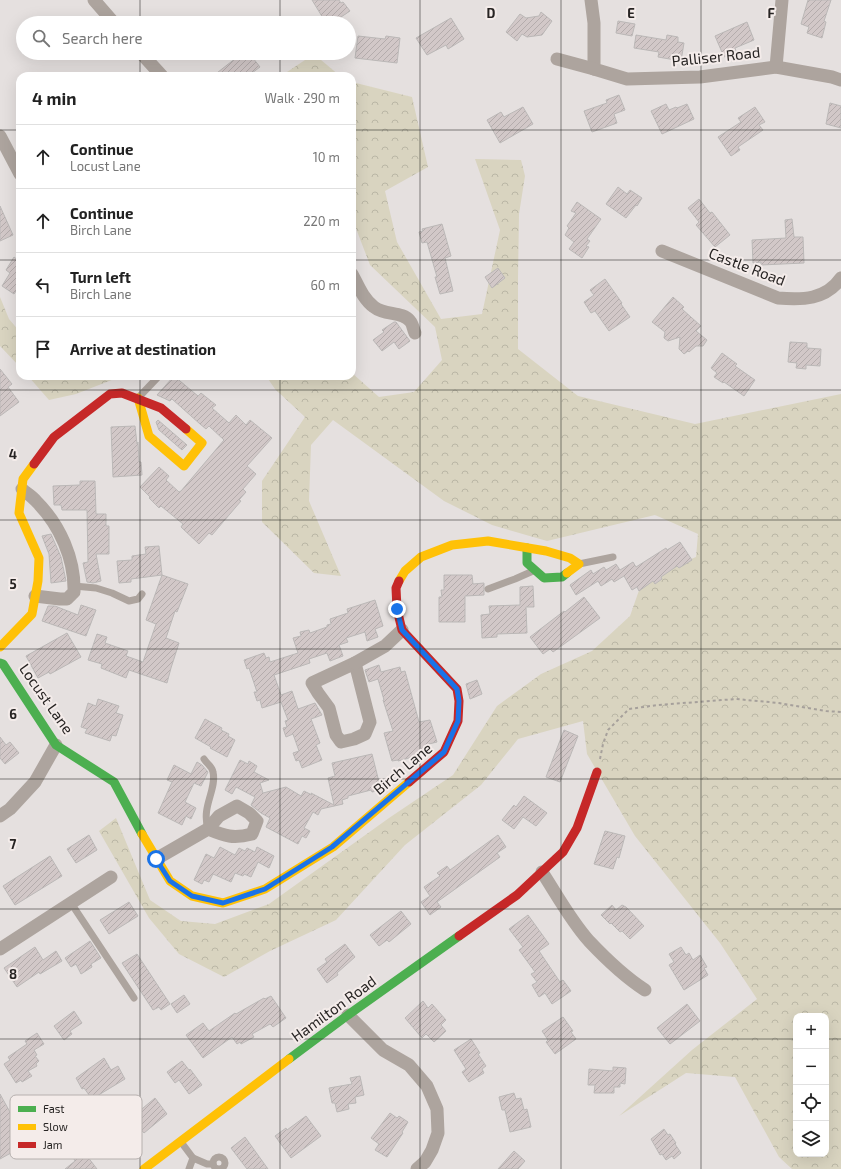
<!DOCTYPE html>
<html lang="en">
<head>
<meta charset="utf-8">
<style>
  :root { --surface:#fff; --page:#f2f2f2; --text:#222; --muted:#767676; --line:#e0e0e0 }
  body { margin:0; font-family:"Exo 2",sans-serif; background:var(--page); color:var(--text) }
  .controls { position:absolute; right:12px; bottom:12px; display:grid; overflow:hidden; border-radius:8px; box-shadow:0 4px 16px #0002 }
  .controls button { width:36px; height:36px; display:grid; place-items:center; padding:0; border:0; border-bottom:1px solid var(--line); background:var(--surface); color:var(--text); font:20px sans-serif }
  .stop { position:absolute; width:12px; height:12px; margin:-9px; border:3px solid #1a73e8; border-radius:50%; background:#fff }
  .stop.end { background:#1a73e8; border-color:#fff; box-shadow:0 1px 4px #0008 }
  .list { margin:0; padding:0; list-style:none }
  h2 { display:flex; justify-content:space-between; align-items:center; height:52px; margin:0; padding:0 16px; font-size:17px }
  h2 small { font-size:13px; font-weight:400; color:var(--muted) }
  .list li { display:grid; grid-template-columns:26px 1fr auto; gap:12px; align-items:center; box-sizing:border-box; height:64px; padding:0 16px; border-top:1px solid var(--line) }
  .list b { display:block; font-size:15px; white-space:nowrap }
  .list p { margin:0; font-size:13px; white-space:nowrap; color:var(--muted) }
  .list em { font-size:13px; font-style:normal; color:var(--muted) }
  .icon { flex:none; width:22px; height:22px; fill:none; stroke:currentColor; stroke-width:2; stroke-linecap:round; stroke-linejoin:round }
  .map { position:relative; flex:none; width:841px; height:1169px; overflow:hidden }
  .search { position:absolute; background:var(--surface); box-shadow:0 4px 16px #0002; left:16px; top:16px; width:340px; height:44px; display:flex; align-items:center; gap:10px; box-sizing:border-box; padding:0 14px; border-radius:22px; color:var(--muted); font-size:15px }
  .panel { position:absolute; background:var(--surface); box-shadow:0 4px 16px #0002; left:16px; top:72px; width:340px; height:308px; border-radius:12px }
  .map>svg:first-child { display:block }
  .forest { fill:url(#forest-crowns); fill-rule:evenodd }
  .building { fill:url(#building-hatch); stroke:#bbb8b7 }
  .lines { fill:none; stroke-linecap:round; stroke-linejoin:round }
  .path { stroke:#a6a09b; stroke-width:2; stroke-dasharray:3 3; stroke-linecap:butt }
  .lane { stroke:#ada49e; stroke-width:7 }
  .street { stroke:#ada49e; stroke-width:13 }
  .fast { stroke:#4caf50; stroke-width:9 }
  .slow { stroke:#ffc107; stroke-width:9 }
  .jam { stroke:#c62828; stroke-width:9 }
  .route { stroke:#1a73e8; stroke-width:5 }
  .grid { fill:none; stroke:#272423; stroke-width:1; stroke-opacity:0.55 }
  .labels { text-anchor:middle; stroke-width:4; stroke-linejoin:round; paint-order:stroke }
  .street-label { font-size:15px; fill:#272423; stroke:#f4ecea }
  .key { fill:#f4ecea; stroke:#b6b0ae; stroke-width:1 }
  .key-label { font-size:11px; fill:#272423 }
  .grid-label { font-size:13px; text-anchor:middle; font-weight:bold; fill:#272423; stroke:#f4ecea; stroke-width:4; stroke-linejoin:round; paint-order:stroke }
</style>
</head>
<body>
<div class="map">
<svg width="841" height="1169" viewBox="0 0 841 1169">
  <defs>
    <pattern id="forest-crowns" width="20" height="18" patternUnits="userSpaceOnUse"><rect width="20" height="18" fill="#d9d4c0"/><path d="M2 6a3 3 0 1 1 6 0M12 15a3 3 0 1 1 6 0" fill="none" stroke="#bab6a5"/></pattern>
    <pattern id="building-hatch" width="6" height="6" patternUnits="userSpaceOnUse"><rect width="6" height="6" fill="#d2c8c8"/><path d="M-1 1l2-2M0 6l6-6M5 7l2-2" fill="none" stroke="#b4acac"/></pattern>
  </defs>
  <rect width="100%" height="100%" fill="#e5e0df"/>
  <!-- forest -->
  <g class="forest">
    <polygon points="314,54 340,76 281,76"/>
    <path d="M352 82 412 97 428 167 385 191 397 242 441 319 482 314 500 230 475 159 521 160 525 176 519 214 518 278V349L578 396 695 424 841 394V1169H792L779 1157 735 1077 686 1073 619 1116 692 1050 757 999 720 943 635 836 587 754 583 721 518 739 481 785 405 845 336 920 270 951 224 977 179 954 149 918 99 831 116 818 150 900 181 921 215 924 269 904 389 818 453 775 497 706 541 674 592 651 630 616 643 579 696 557 698 534 655 515 547 541 492 525 444 501 333 420 311 445 309 501 341 576 314 573 262 522V481L305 417 275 389 266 376H352V373L379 397 414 392 442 360 435 327 370 265 352 218ZM796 1016H826V1154H796Z"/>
    <polygon points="0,297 9,319 20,332 20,367 0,346"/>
    <polygon points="28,376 122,376 76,394 49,400"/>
  </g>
  <!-- building -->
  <g class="building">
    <polygon points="312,0 339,0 341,3 343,2 350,11 332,23 326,23"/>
    <polygon points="808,0 831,0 824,21 826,22 822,38 807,33 809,27 801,24"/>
    <polygon points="541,12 552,21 542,35 527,37 522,34 517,41 506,32 520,14 526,18 539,16"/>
    <polygon points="451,18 464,39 448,49 446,45 427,55 416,38"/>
    <polygon points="618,21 635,24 632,36 616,33"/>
    <polygon points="747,22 754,40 735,48 736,51 724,57 715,36"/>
    <polygon points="636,35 666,40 667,35 678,37 678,42 684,43 681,61 658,57 659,52 634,48"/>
    <polygon points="358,36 385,39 386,36 400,38 397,63 355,58"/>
    <polygon points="233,53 249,53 260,67 248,76 213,76 236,58"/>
    <polygon points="619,95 625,110 614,114 617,123 592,132 584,111 607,103 606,100"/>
    <polygon points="830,103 841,106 841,128 826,124"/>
    <polygon points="666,104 669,110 676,107 677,108 687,104 694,119 662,134 651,111"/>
    <polygon points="523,107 533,124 500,143 487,120 501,112 504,117"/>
    <polygon points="755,107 765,122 759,125 763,130 738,147 740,150 731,156 718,137 741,122 738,118"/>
    <polygon points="618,187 627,194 630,190 642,198 637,206 636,205 626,218 606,204"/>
    <polygon points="699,199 710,213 712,212 730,235 715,247 696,225 699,222 688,208"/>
    <polygon points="577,202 601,219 587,239 590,241 586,246 589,247 582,258 569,249 574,242 565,235 569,228 567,226 576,213 571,211"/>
    <polygon points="0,206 13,235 0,241"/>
    <polygon points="792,219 794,237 803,237 804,263 761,265 761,262 753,263 752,240 786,238 785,220"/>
    <polygon points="442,224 451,256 445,258 453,291 440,294 435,277 437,277 427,242 422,243 419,232 423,231 422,229"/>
    <polygon points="14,257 18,260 20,257 20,285 14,294 2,286 10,273 6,270"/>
    <polygon points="498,268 505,278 492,288 485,277"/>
    <polygon points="605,279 622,303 621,304 630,317 609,331 595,311 591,313 584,302 594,295 590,290"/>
    <polygon points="673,297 684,307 682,309 701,326 696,331 707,340 703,346 696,346 689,352 688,351 684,354 679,349 680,337 668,341 664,338 665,332 652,322"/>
    <polygon points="394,322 396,322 410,341 399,349 394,342 382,351 373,340 384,332 382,330"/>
    <polygon points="790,342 807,343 807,348 821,349 820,366 806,365 806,369 796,368 797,363 788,362"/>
    <polygon points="722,353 737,364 735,366 755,380 744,396 724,382 723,383 714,377 717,373 711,368"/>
    <polygon points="0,369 12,384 8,387 19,402 0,416"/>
    <polygon points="174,376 198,396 201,393 216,405 212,408 229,423 236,415 246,425 250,420 272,438 247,466 256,474 243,489 246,492 239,500 241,501 212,535 209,533 199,544 181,527 183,524 161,506 159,508 149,498 150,497 140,487 159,467 169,476 166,480 179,492 181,491 224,440 209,426 206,429 200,424 172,399 170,401 157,395"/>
    <polygon points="158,420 187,445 182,450 159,430 156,422"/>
    <polygon points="135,426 137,444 138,442 139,462 141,462 142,475 113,477 111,427"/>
    <polygon points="80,481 95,481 96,514 106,514 106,526 109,526 109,554 96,554 101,581 93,583 87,582 83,563 88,562 87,510 62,510 61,505 54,505 53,486 80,485"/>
    <polygon points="51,534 61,557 66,581 51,583 49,554 42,536"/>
    <polygon points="680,542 692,560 679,568 677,566 661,577 662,579 655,584 653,581 639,591 637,587 632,590 624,576 614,582 612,579 601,586 598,581 576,595 570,585 591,570 593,574 604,567 606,570 616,564 620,570 633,562 636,567 666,548 667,550"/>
    <polygon points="159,546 162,575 131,579 131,582 119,583 117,561 132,560 132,556 146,554 145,547"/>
    <polygon points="162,575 188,584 177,612 175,611 166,638 179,643 171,668 167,683 129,670 126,678 101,668 102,664 88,660 97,634 107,637 105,643 128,651 126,656 143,662 156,624 146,620"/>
    <polygon points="444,575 472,575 473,584 484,583 484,595 465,596 465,622 439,622 439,597 442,597 441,590 444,590"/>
    <polygon points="533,586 534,607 526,607 527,633 497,634 497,637 482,638 481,615 490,614 489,606 520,605 520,587"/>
    <polygon points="584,597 600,618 553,652 550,649 543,654 530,637 564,611 565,612"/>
    <polygon points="375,600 383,626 375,629 378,637 367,641 365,632 346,638 348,642 339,645 343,656 330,661 327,653 309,659 310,663 274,675 281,695 292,691 298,709 315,703 322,715 311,719 320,743 316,745 322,760 302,768 299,760 296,761 293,753 299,751 293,734 286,737 283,728 287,727 285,721 288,720 281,702 262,708 260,700 257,701 254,692 257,692 249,668 247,669 244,660 264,653 266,658 269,657 270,662 298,653 293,638 301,636 300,632 309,630 310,633 327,627 327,625 331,624 330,619 348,613 347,609"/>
    <polygon points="81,605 96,610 86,636 42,621 48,606 55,606 78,615"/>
    <polygon points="67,633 81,657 50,674 49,672 38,678 26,656"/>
    <polygon points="379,665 381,672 400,667 401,672 405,671 419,722 430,720 437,742 429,744 430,747 421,750 421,752 415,754 416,756 398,761 398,760 392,761 384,733 393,731 383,700 384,700 378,679 369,682 365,670"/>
    <polygon points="477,680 482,694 470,699 466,684"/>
    <polygon points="98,699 119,706 116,713 123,715 116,736 112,735 110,741 85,733 87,729 81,727 88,703 96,706"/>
    <polygon points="205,719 222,728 221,730 229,734 228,736 235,740 227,757 210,748 211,747 195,738"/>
    <polygon points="564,730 578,736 560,782 546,777"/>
    <polygon points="0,737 6,745 10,742 19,753 5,764 0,758"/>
    <polygon points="372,754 381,790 372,792 371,790 348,796 348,798 342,800 343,804 321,809 318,815 313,812 304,828 310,831 306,838 302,836 298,844 266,827 270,818 261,813 251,805 255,797 236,787 232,794 225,790 240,760 248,764 249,761 257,766 254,772 269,780 260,783 263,793 286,787 301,796 304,791 312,795 311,793 334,805 328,778 335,776 332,763"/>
    <polygon points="197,762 202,765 208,772 201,786 194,783 185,802 196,808 191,819 186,816 182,825 158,813 172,782 167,780 174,765 191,774"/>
    <polygon points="524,796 547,813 536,826 523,817 514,829 502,820 514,805 516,807"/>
    <polygon points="605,831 625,836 619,858 617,857 613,869 594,864"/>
    <polygon points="89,835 97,850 76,863 67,849"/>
    <polygon points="498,835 506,847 497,853 500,857 437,902 441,907 430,915 421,902 430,896 424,887 440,876 437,873 447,866 450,870"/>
    <polygon points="220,847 235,855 239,848 245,851 247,848 255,852 257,847 274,856 269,868 258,862 251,877 244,874 243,876 235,873 231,882 213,874 209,882 204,880 202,884 194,880 206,854 214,858"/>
    <polygon points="50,856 62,876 15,905 3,886"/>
    <polygon points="129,902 138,916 109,934 100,920"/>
    <polygon points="612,905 616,910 622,905 626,907 644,926 630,939 622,931 620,932 611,923 610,924 601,915"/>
    <polygon points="401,911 411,924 389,942 387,940 379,946 370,935"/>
    <polygon points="528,915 549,944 539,951 560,982 563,980 571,991 552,1004 545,993 539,997 532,985 537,982 531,974 535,972 519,950 523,947 509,929"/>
    <polygon points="90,941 101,958 91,964 92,967 81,974 76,964 71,967 65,958"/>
    <polygon points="345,944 355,957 337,973 338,975 327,983 317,969 327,962 325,959"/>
    <polygon points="35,947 43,960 56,951 62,961 40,974 39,972 17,987 4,968"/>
    <polygon points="681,947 686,955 689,953 693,960 700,955 707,967 704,968 708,975 684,990 669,965 674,962 669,954"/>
    <polygon points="137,954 170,1004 161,1010 159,1007 153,1010 122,963"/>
    <polygon points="184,995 190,1004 177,1013 171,1004"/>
    <polygon points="271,996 286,1018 273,1027 270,1024 252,1034 254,1037 241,1044 240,1042 237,1044 232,1037 203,1058 186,1035 203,1023 209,1031 235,1013 236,1014 264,998 265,999"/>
    <polygon points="423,1001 428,1008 432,1004 446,1020 441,1025 446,1031 434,1042 426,1034 422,1038 405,1018"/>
    <polygon points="687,1004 700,1021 670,1044 657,1028"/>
    <polygon points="74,1011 82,1023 70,1031 72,1034 64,1040 54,1026"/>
    <polygon points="563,1017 573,1031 571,1032 576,1039 555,1054 546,1042 548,1040 542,1031"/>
    <polygon points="37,1033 44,1044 34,1050 37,1055 35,1056 39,1061 36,1064 37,1066 28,1071 32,1076 22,1082 21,1080 16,1083 4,1064 10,1060 8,1057 27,1044 25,1041"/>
    <polygon points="471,1039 480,1053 478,1054 486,1066 482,1069 484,1073 469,1082 462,1072 466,1069 454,1050"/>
    <polygon points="104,1058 111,1070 118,1066 125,1079 92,1099 84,1088 82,1089 76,1078"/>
    <polygon points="182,1061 189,1070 190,1069 202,1085 189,1094 179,1080 175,1083 167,1072"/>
    <polygon points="613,1067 626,1068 625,1084 620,1083 620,1087 614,1087 614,1093 594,1093 595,1085 588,1085 589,1069 613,1071"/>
    <polygon points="360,1076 364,1095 355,1097 356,1103 348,1104 349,1109 337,1112 335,1103 332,1103 329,1088 352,1084 350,1078"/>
    <polygon points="514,1093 516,1099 521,1098 524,1110 527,1109 531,1127 510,1132 505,1110 502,1110 499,1097"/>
    <polygon points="0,1094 16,1123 42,1108 46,1113 54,1109 73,1136 64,1143 52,1127 45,1131 44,1129 26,1139 29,1143 0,1159"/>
    <polygon points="155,1098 167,1114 144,1133 131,1118"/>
    <polygon points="390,1113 397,1118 399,1116 408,1122 402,1132 403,1133 387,1157 375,1150 379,1144 371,1138"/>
    <polygon points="306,1116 321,1136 291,1158 275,1136 286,1128 287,1130"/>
    <polygon points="664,1129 668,1135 670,1134 676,1143 675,1144 681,1153 674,1159 672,1156 666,1160 662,1154 660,1155 651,1139"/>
    <polygon points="245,1137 268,1169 247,1169 231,1148"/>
    <polygon points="514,1151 525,1161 518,1169 498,1169"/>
    <polygon points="84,1152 97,1169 65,1169 75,1161 74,1159"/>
  </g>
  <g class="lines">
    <!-- path -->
    <polyline class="path" points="600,759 603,744 608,730 629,709 658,705 736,699 779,703 826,711 841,712"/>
    <!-- lane -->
    <g class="lane">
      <polyline points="139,397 158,377"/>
      <polyline points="579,564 613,557"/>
      <polyline points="74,586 96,588 112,593 129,601 138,599 142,594"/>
      <polyline points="488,589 515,579 533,571"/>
      <path d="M204 759C207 764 212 766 213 772 217 790 201 806 208 829"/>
      <polyline points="71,903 134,998"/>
      <polyline points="181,1142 193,1158 189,1169"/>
      <circle cx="219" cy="1163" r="6"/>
      <polyline points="193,1158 207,1164 213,1164"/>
    </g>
    <!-- street -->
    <g class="street">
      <polyline points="94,0 114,23"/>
      <polyline points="591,0 594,23 594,69 627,79 700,77 776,67 832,77 841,80"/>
      <polyline points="141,53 162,76"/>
      <polyline points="557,59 594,69"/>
      <polyline points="776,67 782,0"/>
      <polyline points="0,136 20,174"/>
      <path d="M662 251 778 298C802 300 826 300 841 278"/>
      <path d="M352 274C358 285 363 299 374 307 385 316 402 311 410 321 413 324 413 329 415 333"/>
      <path d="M22 489C26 493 32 496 36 501 60 525 75 559 74 592L67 599H60L35 596"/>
      <polygon points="355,663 370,722 365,734 354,739 341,742 336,735 329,708 318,693 312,683"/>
      <polyline points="355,663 385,646 402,630"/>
      <polyline points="0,816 10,809 35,782 56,745"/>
      <path d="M156 859 208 829 219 816 237 806 249 813 257 821 252 834C233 839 225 836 208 829"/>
      <path d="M542 872C557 895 571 921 589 941 606 959 625 977 645 990"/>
      <polyline points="0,949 111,877"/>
      <polyline points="348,1015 383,1050 409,1065 427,1086 437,1109 438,1133 432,1150 425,1162 417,1169"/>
    </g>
    <!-- fast -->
    <g class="fast">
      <polyline points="527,548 527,563 544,578 562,577 567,573"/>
      <polyline points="0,663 3,664 56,745 114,782 142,834"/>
      <polyline points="289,1059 348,1015 459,936"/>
    </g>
    <!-- slow -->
    <g class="slow">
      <polyline points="138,398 149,436 184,466 202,443 186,429"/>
      <polyline points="399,581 405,571 421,557 452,545 488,541 546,551 570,558 579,564 567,573"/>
      <polyline points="0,647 32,614 38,581 39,558 19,513 23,479 34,464"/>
      <polyline points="142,834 170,881 192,896 223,903 265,889 333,847 409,782"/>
      <polyline points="144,1169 289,1059"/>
    </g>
    <!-- jam -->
    <g class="jam">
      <polyline points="34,464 54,437 110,394 122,393 161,408 186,429"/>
      <polyline points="399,581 396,588 397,609 402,630 457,689 459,701 458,721 444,752 409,782"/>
      <polyline points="459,936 517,895 563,852 577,828 597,772"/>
    </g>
  </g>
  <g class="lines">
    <!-- route -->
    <polyline class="route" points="156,859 170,881 192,896 223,903 265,889 332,847 444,752 458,721 459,701 457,689 402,630 397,609"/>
  </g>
  <!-- grid -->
  <path class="grid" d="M140 0V23M280 0V23M420 0V1169M561 0V1169M701 0V1169M140 53V76M280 53V76M0 130H20M352 130H841M0 260H20M352 260H841M140 376V1169M280 376V1169M0 390H841M0 520H841M0 649H841M0 779H841M0 909H841M0 1039H796M826 1039H841"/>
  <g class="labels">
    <!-- street labels -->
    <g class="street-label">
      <text transform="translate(716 57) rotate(-6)" y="5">Palliser Road</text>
      <text transform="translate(747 267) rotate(21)" y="5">Castle Road</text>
      <text transform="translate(46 699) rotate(55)" y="5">Locust Lane</text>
      <text transform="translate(403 769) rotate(-40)" y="5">Birch Lane</text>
      <text transform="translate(334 1009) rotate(-36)" y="5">Hamilton Road</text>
    </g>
  </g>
  <!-- legend -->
  <rect x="10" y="1095" width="132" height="64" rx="6" class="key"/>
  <rect x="18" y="1106" width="18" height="6" fill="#4caf50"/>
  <rect x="18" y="1124" width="18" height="6" fill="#ffc107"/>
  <rect x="18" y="1142" width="18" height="6" fill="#c62828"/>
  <g class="key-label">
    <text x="43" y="1113">Fast</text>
    <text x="43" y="1131">Slow</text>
    <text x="43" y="1149">Jam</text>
  </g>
  <g class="grid-label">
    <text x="491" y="18">D</text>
    <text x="631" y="18">E</text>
    <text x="771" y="18">F</text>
    <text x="13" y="459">4</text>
    <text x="13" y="589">5</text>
    <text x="13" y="719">6</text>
    <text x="13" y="849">7</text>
    <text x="13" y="979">8</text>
  </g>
</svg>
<div class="controls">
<button>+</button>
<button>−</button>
<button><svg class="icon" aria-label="locate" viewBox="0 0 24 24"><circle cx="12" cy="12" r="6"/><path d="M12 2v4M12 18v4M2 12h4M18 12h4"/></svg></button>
<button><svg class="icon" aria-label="layers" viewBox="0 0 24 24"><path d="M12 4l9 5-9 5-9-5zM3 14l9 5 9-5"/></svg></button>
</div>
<div class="stop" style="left:156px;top:859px"></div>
<div class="stop end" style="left:397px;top:609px"></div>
<div class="search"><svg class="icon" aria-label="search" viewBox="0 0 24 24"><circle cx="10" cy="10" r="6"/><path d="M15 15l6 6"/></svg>Search here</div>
<section class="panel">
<h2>4 min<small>Walk · 290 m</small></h2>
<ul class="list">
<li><svg class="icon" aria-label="ahead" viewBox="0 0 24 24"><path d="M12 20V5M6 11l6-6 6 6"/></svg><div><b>Continue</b><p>Locust Lane</p></div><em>10 m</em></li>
<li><svg class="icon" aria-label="ahead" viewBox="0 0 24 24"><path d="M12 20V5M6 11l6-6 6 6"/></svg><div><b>Continue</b><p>Birch Lane</p></div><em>220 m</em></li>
<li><svg class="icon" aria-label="left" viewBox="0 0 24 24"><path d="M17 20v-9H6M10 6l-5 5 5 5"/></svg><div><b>Turn left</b><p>Birch Lane</p></div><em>60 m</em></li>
<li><svg class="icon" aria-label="arrive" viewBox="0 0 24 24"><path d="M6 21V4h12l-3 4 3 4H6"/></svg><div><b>Arrive at destination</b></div></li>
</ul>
</section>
</div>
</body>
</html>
